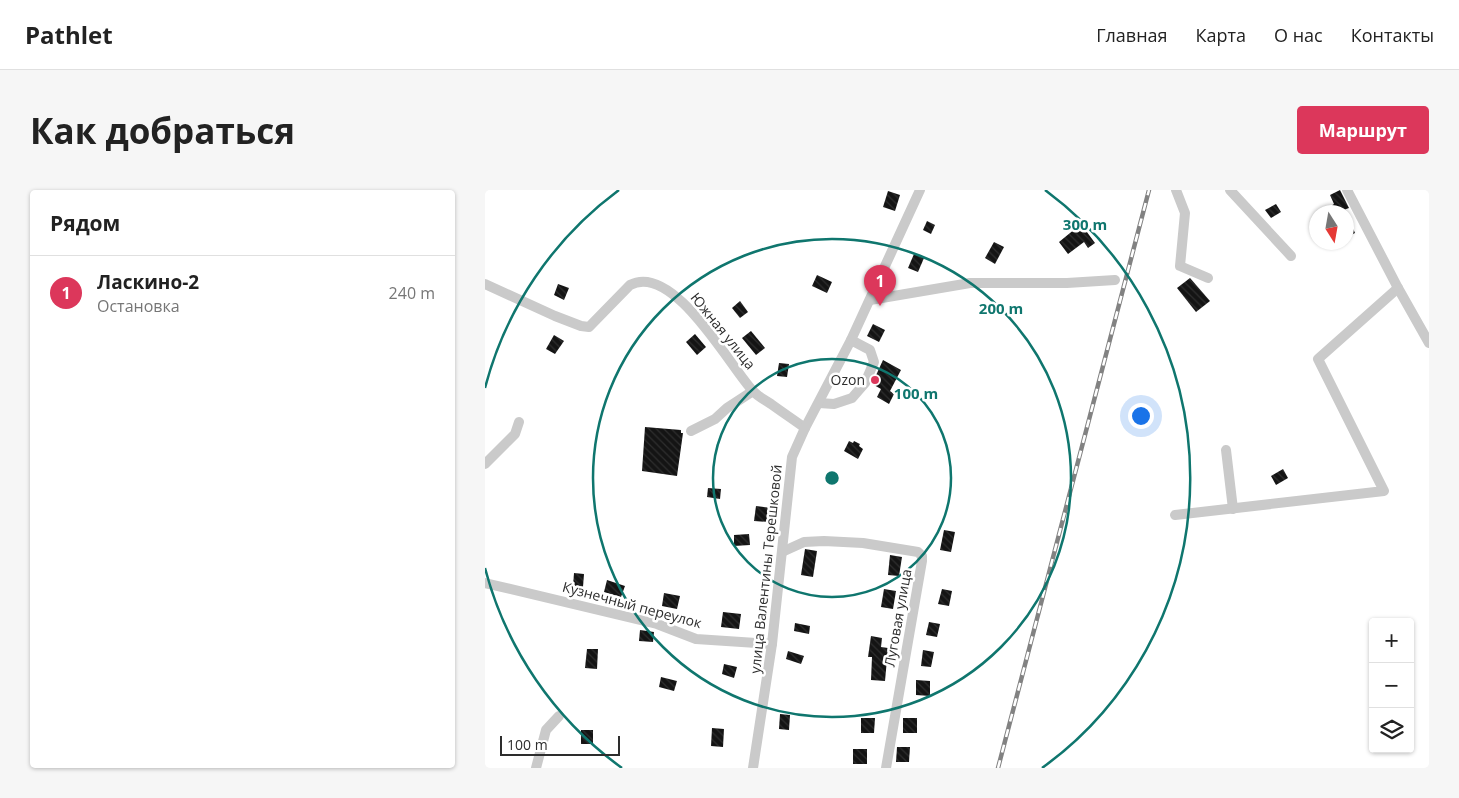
<!DOCTYPE html>
<html lang="ru">
<head>
<meta charset="utf-8">
<style>
  :root { --surface:#fff; --page:#f6f6f6; --text:#222; --muted:#767676; --line:#e0e0e0; --accent:#dc375b }
  body { margin:0; font-family:"Open Sans",sans-serif; background:var(--page); color:var(--text) }
  .controls { position:absolute; right:15px; bottom:15px; display:grid; overflow:hidden; border-radius:5px; box-shadow:0 1px 4px #0004 }
  .controls button { width:45px; height:45px; display:grid; place-items:center; padding:0; border:0; border-bottom:1px solid var(--line); background:var(--surface); color:var(--text); font:25px sans-serif }
  .compass { position:absolute; left:824px; top:15px; width:45px; height:45px; border-radius:50%; background:var(--surface); box-shadow:0 1px 4px #0004; rotate:169deg }
  .scale { position:absolute; left:15px; bottom:12px; width:120px; box-sizing:border-box; padding-left:5px; border:2px solid #2d2d2d; border-top:0; font-size:14px; line-height:18px; white-space:nowrap; color:#2d2d2d; -webkit-text-stroke:4px #fff; paint-order:stroke }
  .you { position:absolute; left:655px; top:225px; width:18px; height:18px; margin:-12px; border:4px solid #fff; border-radius:50%; background:#1a73e8; box-shadow:0 0 0 8px #1a73e833 }
  .badge { display:grid; place-items:center; width:32px; height:32px; border-radius:50%; background:var(--accent); color:#fff; font-size:16px; font-weight:700 }
  .pin { position:absolute; translate:-50% -41px; filter:drop-shadow(0 1px 2px #0008) }
  .pin::after { content:''; position:absolute; top:26px; width:18px; height:15px; background:inherit; clip-path:polygon(0 0,100% 0,50% 100%) }
  .list { margin:0; padding:0; list-style:none }
  h2 { display:flex; justify-content:space-between; align-items:center; height:65px; margin:0; padding:0 20px; font-size:21px }
  h2 small { font-size:16px; font-weight:400; color:var(--muted) }
  .list li { display:grid; grid-template-columns:32px 1fr auto; gap:15px; align-items:center; box-sizing:border-box; height:75px; padding:0 20px; border-top:1px solid var(--line) }
  .list b { display:block; font-size:19px; white-space:nowrap }
  .list p { margin:0; font-size:16px; white-space:nowrap; color:var(--muted) }
  .list em { font-size:16px; font-style:normal; color:var(--muted) }
  .icon { flex:none; width:28px; height:28px; fill:none; stroke:currentColor; stroke-width:2; stroke-linecap:round; stroke-linejoin:round }
  .map { position:relative; flex:none; width:944px; height:578px; overflow:hidden; border-radius:5px }
  header { display:flex; align-items:center; gap:30px; box-sizing:border-box; height:70px; padding:0 25px; background:var(--surface); border-bottom:1px solid var(--line) }
  header strong { font-size:24px }
  nav { display:flex; gap:28px; margin-inline-start:auto; font-size:18px }
  .intro { display:flex; align-items:center; justify-content:space-between; box-sizing:border-box; height:120px; padding:0 30px }
  h1 { margin:0; font-size:35px }
  .button { padding:12px 22px; border-radius:5px; background:var(--accent); color:#fff; font-size:18px; font-weight:700 }
  main { display:flex; gap:30px; padding:0 30px }
  aside { flex:1; background:var(--surface); border-radius:5px; box-shadow:0 1px 4px #0004 }
  .map>svg:first-child { display:block }
  .building { fill:url(#building-back-hatch) }
  .lines { fill:none; stroke-linecap:round; stroke-linejoin:round }
  .minor { stroke:#cacaca; stroke-width:10 }
  .rail-casing { stroke:#828282; stroke-width:4.5 }
  .rail { stroke:#fff; stroke-width:2.5; stroke-dasharray:8; stroke-linecap:butt }
  .ring { fill:none; stroke:#0f766e; stroke-width:2.5 }
  .poi-dot { fill:#dc375b; stroke:#fff; stroke-width:2 }
  .labels { text-anchor:middle; stroke-width:5; stroke-linejoin:round; paint-order:stroke }
  .street-label { font-size:14px; fill:#2d2d2d; stroke:#fff }
  .poi-label { font-size:14px; fill:#2d2d2d; stroke:#fff; text-anchor:end }
  .centre { fill:#0f766e; stroke:#fff; stroke-width:2.5 }
  .ring-label { font-size:15px; text-anchor:middle; font-weight:bold; fill:#0f766e; stroke:#fff; stroke-width:5; stroke-linejoin:round; paint-order:stroke }
</style>
</head>
<body>
<header>
<strong>Pathlet</strong>
<nav><a>Главная</a><a>Карта</a><a>О нас</a><a>Контакты</a></nav>
</header>
<div class="intro"><h1>Как добраться</h1><a class="button">Маршрут</a></div>
<main>
<aside>
<h2>Рядом<small></small></h2>
<ul class="list">
<li><span class="badge">1</span><div><b>Ласкино-2</b><p>Остановка</p></div><em>240 m</em></li>
</ul>
</aside>
<div class="map">
<svg width="944" height="578" viewBox="0 0 944 578">
  <defs>
    <pattern id="building-back-hatch" width="6" height="6" patternUnits="userSpaceOnUse" patternTransform="scale(1.25)"><rect width="6" height="6" fill="#141414"/><path d="M-1 5l2 2M0 0l6 6M5-1l2 2" fill="none" stroke="#2e2e2e"/></pattern>
  </defs>
  <rect width="100%" height="100%" fill="#fff"/>
  <!-- building -->
  <g class="building">
    <polygon points="855,0 864,18 853,22 849,22 846,16 849,14 845,5"/>
    <polygon points="403,1 415,5 410,21 398,17"/>
    <polygon points="791,14 796,22 786,28 780,20"/>
    <polygon points="862,25 870,43 862,47"/>
    <polygon points="442,31 450,35 446,44 438,40"/>
    <polygon points="596,34 610,53 603,58 599,52 583,64 574,52"/>
    <polygon points="509,52 519,57 510,74 500,68"/>
    <polygon points="429,64 439,68 433,82 423,78"/>
    <polygon points="332,85 347,92 342,103 327,96"/>
    <polygon points="705,88 725,111 711,122 692,98"/>
    <polygon points="73,94 84,98 79,110 69,105"/>
    <polygon points="255,111 263,122 255,128 247,118"/>
    <polygon points="388,134 400,140 394,152 382,146"/>
    <polygon points="266,141 280,158 271,165 257,148"/>
    <polygon points="210,144 221,157 212,165 201,152"/>
    <polygon points="69,145 79,151 70,164 61,159"/>
    <polygon points="398,170 416,180 405,201 409,204 404,214 392,207 396,199 387,194"/>
    <polygon points="294,173 304,174 302,187 292,186"/>
    <polygon points="160,237 196,240 196,243 198,243 192,286 157,281"/>
    <polygon points="364,251 368,253 369,251 375,254 374,256 378,259 373,269 359,261"/>
    <polygon points="798,279 803,288 791,295 786,286"/>
    <polygon points="223,298 236,299 235,309 222,307"/>
    <polygon points="271,316 286,318 284,332 269,331"/>
    <polygon points="459,340 470,342 466,362 455,360"/>
    <polygon points="264,344 265,355 249,356 249,345"/>
    <polygon points="320,359 332,361 328,387 316,385"/>
    <polygon points="405,365 417,367 414,386 403,385"/>
    <polygon points="89,383 99,384 98,397 88,396"/>
    <polygon points="122,390 140,396 136,407 119,402"/>
    <polygon points="399,399 411,401 408,419 396,417"/>
    <polygon points="457,399 467,401 464,416 453,414"/>
    <polygon points="179,403 195,406 192,419 177,416"/>
    <polygon points="238,422 256,424 254,439 236,437"/>
    <polygon points="444,432 455,434 452,447 441,445"/>
    <polygon points="310,433 325,436 324,444 309,441"/>
    <polygon points="155,440 169,442 168,452 154,451"/>
    <polygon points="386,446 397,448 396,457 403,458 400,491 386,490 387,467 383,467"/>
    <polygon points="102,459 113,459 112,479 100,478"/>
    <polygon points="438,460 449,462 446,477 436,476"/>
    <polygon points="303,461 319,466 316,474 301,469"/>
    <polygon points="239,474 252,477 249,488 237,484"/>
    <polygon points="176,487 192,491 189,501 174,497"/>
    <polygon points="431,490 445,491 445,506 431,505"/>
    <polygon points="295,524 305,525 304,540 294,539"/>
    <polygon points="376,528 390,528 389,543 376,543"/>
    <rect x="418" y="528" width="14" height="15"/>
    <polygon points="227,538 239,539 238,557 226,556"/>
    <rect x="96" y="540" width="12" height="14"/>
    <polygon points="412,557 425,557 424,572 411,572"/>
    <rect x="368" y="559" width="14" height="15"/>
  </g>
  <g class="lines">
    <!-- minor -->
    <g class="minor">
      <polyline points="691,0 700,23 695,76 723,88"/>
      <polyline points="745,0 806,66"/>
      <polyline points="862,0 913,98 944,153"/>
      <path d="M0 94 70 126 96 136 104 137 145 95C188 72 244 175 267 200 272 206 280 210 286 214 297 222 309 230 320 238"/>
      <polyline points="385,110 485,93 582,93 630,90"/>
      <polyline points="334,213 349,214 367,208 380,193 389,172 385,160 366,150"/>
      <polyline points="206,241 230,229 242,218 268,201"/>
      <polyline points="741,260 748,319"/>
      <polyline points="0,274 30,244 34,232"/>
      <polyline points="690,325 899,301 833,169 913,98"/>
      <polyline points="297,362 319,352 339,351 378,353 433,362 437,366 437,371 401,578"/>
      <polyline points="0,393 172,434 211,449 287,454"/>
      <polyline points="51,578 61,540 74,526"/>
      <polyline points="268,578 287,454 307,267 320,238 366,150 435,0"/>
    </g>
    <defs>
      <polyline id="rail" points="513,578 664,0"/>
    </defs>
    <!-- rail casing -->
    <use href="#rail" class="rail-casing"/>
    <!-- rail -->
    <use href="#rail" class="rail"/>
  </g>
  <!-- distance rings -->
  <g class="ring">
    <circle cx="347" cy="288" r="119"/>
    <circle cx="347" cy="288" r="239"/>
    <path d="M137 578A358 358 0 0 1 0 378M0 198A358 358 0 0 1 134 0M560 0A358 358 0 0 1 557 578"/>
  </g>
  <!-- markers -->
  <circle class="poi-dot" cx="390" cy="190" r="5"/>
  <g class="labels">
    <!-- street labels -->
    <g class="street-label">
      <text transform="translate(238 141) rotate(51)" y="5">Южная улица</text>
      <text transform="translate(281 379) rotate(-84)" y="5">улица Валентины Терешковой</text>
      <text transform="translate(147 415) rotate(15)" y="5">Кузнечный переулок</text>
      <text transform="translate(413 428) rotate(-80)" y="5">Луговая улица</text>
    </g>
    <!-- poi labels -->
    <g class="poi-label">
      <text x="380" y="195">Ozon</text>
    </g>
  </g>
  <circle cx="347" cy="288" r="8" class="centre"/>
  <g class="ring-label">
    <text x="600" y="40">300 m</text>
    <text x="516" y="124">200 m</text>
    <text x="431" y="209">100 m</text>
  </g>
</svg>
<div class="controls">
<button>+</button>
<button>−</button>
<button><svg class="icon" aria-label="layers" viewBox="0 0 24 24"><path d="M12 4l9 5-9 5-9-5zM3 14l9 5 9-5"/></svg></button>
</div>
<svg class="compass" viewBox="-18 -18 36 36"><path d="M0-13l5 13h-10z" fill="#e53935"/><path d="M0 13l5-13h-10z" fill="#767676"/></svg>
<div class="scale">100 m</div>
<div class="you"></div>
<div class="pin badge" style="left:395px;top:116px">1</div>
</div>
</main>
</body>
</html>
